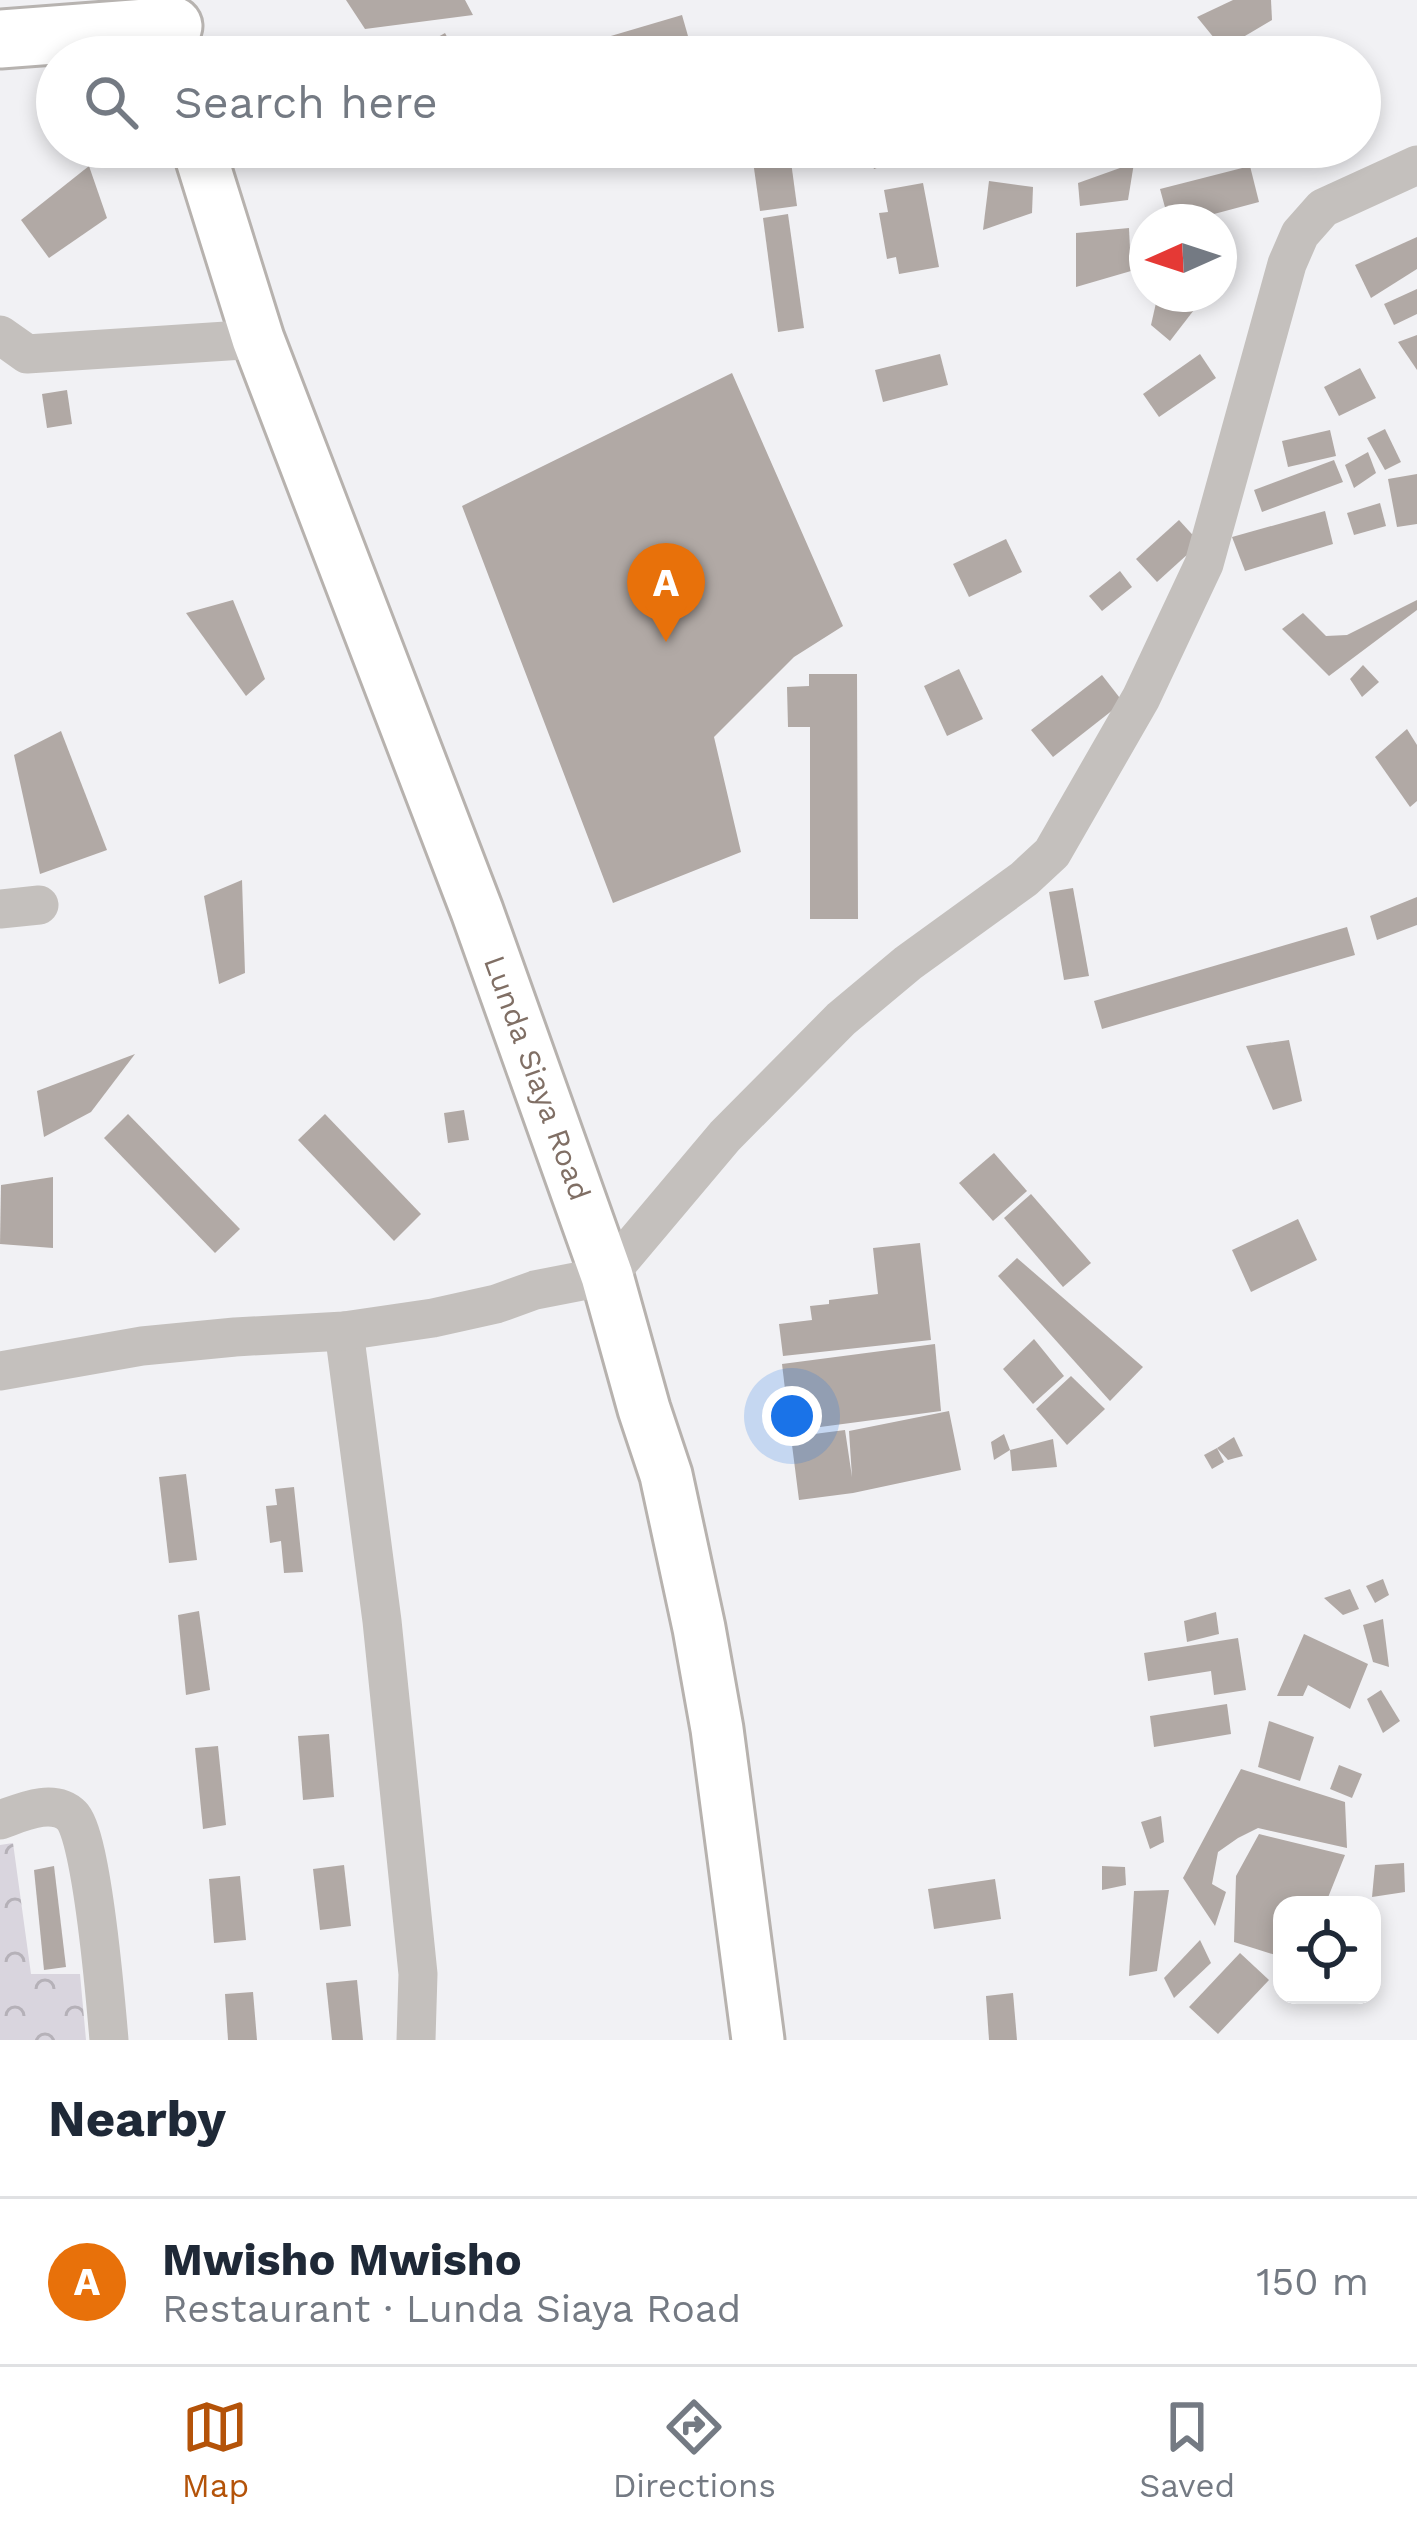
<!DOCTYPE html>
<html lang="en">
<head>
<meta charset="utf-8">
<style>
  :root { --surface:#fff; --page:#f6f6f7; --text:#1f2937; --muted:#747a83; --line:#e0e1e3; --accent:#b45309 }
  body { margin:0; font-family:"Work Sans",sans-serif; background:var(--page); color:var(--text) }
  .controls { position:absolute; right:36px; bottom:36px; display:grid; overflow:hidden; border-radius:24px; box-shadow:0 6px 18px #0003 }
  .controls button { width:108px; height:108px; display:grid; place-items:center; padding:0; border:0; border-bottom:3px solid var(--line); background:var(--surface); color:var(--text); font:60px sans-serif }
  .compass { position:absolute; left:1129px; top:204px; width:108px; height:108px; border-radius:50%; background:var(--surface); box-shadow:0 6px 18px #0003; rotate:267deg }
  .you { position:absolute; left:792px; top:1416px; width:42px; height:42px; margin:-30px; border:9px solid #fff; border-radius:50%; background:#1a73e8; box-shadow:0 0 0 18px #1a73e833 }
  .badge { display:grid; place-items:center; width:78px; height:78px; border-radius:50%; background:var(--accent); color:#fff; font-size:39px; font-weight:700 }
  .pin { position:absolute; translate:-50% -99px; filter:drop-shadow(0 3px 6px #0008) }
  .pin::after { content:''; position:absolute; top:63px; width:42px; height:36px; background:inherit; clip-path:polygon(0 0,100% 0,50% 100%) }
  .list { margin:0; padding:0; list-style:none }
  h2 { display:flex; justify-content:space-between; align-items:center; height:156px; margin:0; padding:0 48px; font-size:51px }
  h2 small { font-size:39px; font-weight:400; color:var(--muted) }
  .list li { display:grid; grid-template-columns:78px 1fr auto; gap:36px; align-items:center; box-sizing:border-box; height:168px; padding:0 48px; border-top:3px solid var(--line) }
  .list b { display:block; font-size:45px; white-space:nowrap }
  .list p { margin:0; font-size:39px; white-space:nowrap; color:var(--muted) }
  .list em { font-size:39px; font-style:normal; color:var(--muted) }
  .icon { flex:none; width:66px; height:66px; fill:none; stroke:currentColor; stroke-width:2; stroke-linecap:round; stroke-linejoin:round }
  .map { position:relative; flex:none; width:1417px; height:2040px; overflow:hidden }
  .search { position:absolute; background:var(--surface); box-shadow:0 6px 18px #0003; left:36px; right:36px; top:36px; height:132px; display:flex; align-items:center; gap:30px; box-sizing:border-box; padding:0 42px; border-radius:66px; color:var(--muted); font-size:45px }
  .sheet { height:324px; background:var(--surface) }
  nav { display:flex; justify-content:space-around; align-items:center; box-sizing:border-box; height:168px; border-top:3px solid var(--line); background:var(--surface); font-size:33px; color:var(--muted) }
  nav a { display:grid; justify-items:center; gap:6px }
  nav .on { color:var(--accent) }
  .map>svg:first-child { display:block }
  .forest { fill:url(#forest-crowns) }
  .building { fill:#b1a9a5 }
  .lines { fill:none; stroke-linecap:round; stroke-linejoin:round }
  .major-casing { stroke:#b7b2ae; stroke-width:57 }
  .highway-casing { stroke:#b7b3b0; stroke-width:63 }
  .minor { stroke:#c4c0bd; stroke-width:39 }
  .major { stroke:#fff; stroke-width:51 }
  .highway { stroke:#fff; stroke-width:57 }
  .labels { text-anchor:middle; stroke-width:12; stroke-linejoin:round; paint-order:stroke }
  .street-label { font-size:30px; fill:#806f65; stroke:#fff }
</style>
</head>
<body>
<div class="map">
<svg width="1417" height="2040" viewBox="0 0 1417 2040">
  <defs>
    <pattern id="forest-crowns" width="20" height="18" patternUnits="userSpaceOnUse" patternTransform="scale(3)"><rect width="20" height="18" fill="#d9d5de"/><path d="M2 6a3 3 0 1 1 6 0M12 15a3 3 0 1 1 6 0" fill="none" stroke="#b5b1b8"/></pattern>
  </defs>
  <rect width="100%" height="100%" fill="#f1f1f4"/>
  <!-- forest -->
  <polygon class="forest" points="13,1843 31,1974 80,1974 86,2040 0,2040 0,1845"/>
  <!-- building -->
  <g class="building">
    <polygon points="346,0 465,0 473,15 365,29"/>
    <polygon points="1233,0 1271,0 1272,20 1223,49 1197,17"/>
    <polygon points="682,15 694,57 543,57 543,56"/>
    <polygon points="445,33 458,57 410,57 408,54"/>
    <polygon points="751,147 789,147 797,206 760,211"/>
    <polygon points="866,147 933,147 874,169"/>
    <polygon points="1134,163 1128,200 1080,206 1078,183"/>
    <polygon points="89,166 107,218 49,258 21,220"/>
    <polygon points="1250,166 1259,202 1184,222 1169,222 1160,189"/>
    <polygon points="989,181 1033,187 1032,213 983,230"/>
    <polygon points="923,183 939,267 899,274 896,257 887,259 879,213 888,212 884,190"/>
    <polygon points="788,214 804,328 778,332 763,218"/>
    <polygon points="1129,228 1131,271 1076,287 1076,233"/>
    <polygon points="1417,237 1417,269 1371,298 1355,265"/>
    <polygon points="1417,289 1417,314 1394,325 1384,304"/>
    <polygon points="1158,294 1197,306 1170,341 1151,325"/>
    <polygon points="1417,335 1417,370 1398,342"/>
    <polygon points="940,354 948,385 883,402 875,370"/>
    <polygon points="1200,354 1216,378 1159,417 1143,394"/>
    <polygon points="1360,368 1376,398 1339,416 1324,387"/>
    <polygon points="732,373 843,626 794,657 714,737 741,852 613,903 462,506"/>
    <polygon points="67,390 72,424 47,428 42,394"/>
    <polygon points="1385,429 1401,462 1385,470 1367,438"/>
    <polygon points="1330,430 1336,456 1288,467 1282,441"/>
    <polygon points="1368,452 1376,473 1354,488 1345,465"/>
    <polygon points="1334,460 1343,482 1262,512 1254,490"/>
    <polygon points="1417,474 1417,524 1397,527 1388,479"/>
    <polygon points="1380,503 1386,526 1354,535 1347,513"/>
    <polygon points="1325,511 1333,544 1245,571 1232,537"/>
    <polygon points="1179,520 1200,543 1157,582 1136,559"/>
    <polygon points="1006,539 1022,572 969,597 953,564"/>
    <polygon points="1120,571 1132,587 1102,611 1089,596"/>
    <polygon points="233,600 265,679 246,696 186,613"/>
    <polygon points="1417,600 1417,610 1329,676 1282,629 1303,613 1326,636 1347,635"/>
    <polygon points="1363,665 1379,682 1362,697 1350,679"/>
    <polygon points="959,669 983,719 947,736 924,686"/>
    <polygon points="809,674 857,674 858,919 810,919 810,727 788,727 787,687 809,686"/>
    <polygon points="1102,675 1123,702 1053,757 1031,730"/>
    <polygon points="1407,729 1417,745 1417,801 1410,807 1375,757"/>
    <polygon points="61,731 107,850 40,874 14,755"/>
    <polygon points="242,880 245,973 219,984 204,896"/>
    <polygon points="1073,888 1089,976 1064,980 1049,892"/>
    <polygon points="1417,897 1417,925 1377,940 1370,916"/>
    <polygon points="1347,927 1355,955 1102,1029 1094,1001"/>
    <polygon points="1289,1040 1302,1101 1273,1110 1246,1046"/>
    <polygon points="135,1054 91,1112 44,1137 37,1091"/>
    <polygon points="464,1110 469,1140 448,1143 444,1113"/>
    <polygon points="128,1114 240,1229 215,1253 104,1138"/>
    <polygon points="325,1114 421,1214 394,1241 298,1140"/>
    <polygon points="994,1153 1027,1191 993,1221 959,1183"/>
    <polygon points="53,1177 53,1248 0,1244 1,1185"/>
    <polygon points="1031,1194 1091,1263 1063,1287 1004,1218"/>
    <polygon points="1298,1219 1317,1260 1251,1292 1232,1250"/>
    <polygon points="920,1243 931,1340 783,1356 779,1324 812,1320 810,1306 829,1304 829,1300 878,1294 873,1248"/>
    <polygon points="1017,1258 1143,1367 1110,1401 998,1276"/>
    <polygon points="1034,1339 1064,1376 1033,1404 1003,1369"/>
    <polygon points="935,1344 941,1411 790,1431 782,1364"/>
    <polygon points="1071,1376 1105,1409 1067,1445 1036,1409"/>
    <polygon points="949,1411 961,1470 853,1493 799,1500 791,1437 845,1430 852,1477 849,1431"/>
    <polygon points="1004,1434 1010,1450 994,1460 991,1442"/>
    <polygon points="1234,1437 1243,1456 1228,1460 1217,1448"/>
    <polygon points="1053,1439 1057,1467 1012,1471 1010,1450"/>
    <polygon points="1217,1448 1224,1462 1212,1469 1204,1455"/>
    <polygon points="186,1474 197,1560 169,1563 159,1477"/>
    <polygon points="294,1487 303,1572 284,1573 281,1541 270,1543 266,1506 277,1505 275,1489"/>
    <polygon points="1383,1579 1389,1595 1375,1603 1366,1586"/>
    <polygon points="1350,1589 1359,1609 1343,1615 1324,1598"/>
    <polygon points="199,1611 210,1690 186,1695 178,1615"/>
    <polygon points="1216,1612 1219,1634 1187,1642 1184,1621"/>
    <polygon points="1383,1619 1389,1667 1373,1662 1363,1625"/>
    <polygon points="1304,1634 1368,1664 1350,1709 1308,1685 1303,1696 1277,1696"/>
    <polygon points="1238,1638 1246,1690 1214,1695 1211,1671 1148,1681 1144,1653"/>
    <polygon points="1381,1690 1400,1721 1383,1733 1367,1699"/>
    <polygon points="1227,1704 1231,1734 1154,1747 1150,1716"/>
    <polygon points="1269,1721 1314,1737 1300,1781 1258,1767"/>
    <polygon points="329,1734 334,1797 303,1800 298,1736"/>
    <polygon points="218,1746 226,1825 203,1829 195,1748"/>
    <polygon points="1339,1765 1362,1774 1352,1798 1330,1789"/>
    <polygon points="1241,1769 1345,1802 1347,1848 1258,1828 1238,1838 1218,1852 1212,1884 1226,1892 1215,1926 1183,1878"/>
    <polygon points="1161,1816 1164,1842 1150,1849 1141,1822"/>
    <polygon points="1259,1834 1345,1855 1325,1905 1282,1905 1282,1957 1234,1942 1236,1876"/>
    <polygon points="1404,1863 1405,1892 1372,1897 1375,1865"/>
    <polygon points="344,1865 351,1926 320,1930 313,1869"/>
    <polygon points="54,1866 66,1967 44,1970 34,1870"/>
    <polygon points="1102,1866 1125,1867 1126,1885 1102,1890"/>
    <polygon points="240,1876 246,1940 214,1943 209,1879"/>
    <polygon points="995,1879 1001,1919 934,1929 928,1889"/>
    <polygon points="1169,1890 1157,1971 1129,1976 1134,1891"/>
    <polygon points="1200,1940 1211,1963 1174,1998 1164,1978"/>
    <polygon points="1240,1953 1269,1980 1218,2034 1189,2007"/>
    <polygon points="357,1980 363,2040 332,2040 326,1983"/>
    <polygon points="253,1992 257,2040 228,2040 225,1994"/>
    <polygon points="1013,1993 1017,2040 989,2040 986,1996"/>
  </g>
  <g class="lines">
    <defs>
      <polyline id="major" points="198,147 258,339 477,911 607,1276 644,1409 666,1475 699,1628 717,1729 758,2040"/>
      <polyline id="highway" points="0,39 173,26"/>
    </defs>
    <!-- major casing -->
    <use href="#major" class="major-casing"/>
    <!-- highway casing -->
    <use href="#highway" class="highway-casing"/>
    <!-- minor -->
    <g class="minor">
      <polyline points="0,335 27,354 258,339"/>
      <polyline points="0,909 39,905"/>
      <polyline points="344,1331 382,1621 418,1974 416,2040"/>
      <polyline points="0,1371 142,1346 235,1337 344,1331 433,1318 496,1304 535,1290 607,1276 725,1136 841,1019 908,963 1024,879 1052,853 1141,698 1204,564 1287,264 1300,234 1323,208 1417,165"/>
      <path d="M0 1820C20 1813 53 1797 72 1816 92 1836 106 2004 109 2040"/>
    </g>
    <!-- major -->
    <use href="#major" class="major"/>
    <!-- highway -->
    <use href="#highway" class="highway"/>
  </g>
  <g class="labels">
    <!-- street labels -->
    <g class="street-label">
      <text transform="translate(537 1078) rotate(70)" y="10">Lunda Siaya Road</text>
    </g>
  </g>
</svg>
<div class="controls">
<button><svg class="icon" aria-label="locate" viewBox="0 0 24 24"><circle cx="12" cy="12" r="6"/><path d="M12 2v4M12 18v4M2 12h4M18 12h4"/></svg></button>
</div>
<svg class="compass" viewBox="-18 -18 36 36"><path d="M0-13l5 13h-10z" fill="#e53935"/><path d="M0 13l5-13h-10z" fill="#747a83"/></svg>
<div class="you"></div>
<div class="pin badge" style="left:666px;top:642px;background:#e8710a">A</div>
<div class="search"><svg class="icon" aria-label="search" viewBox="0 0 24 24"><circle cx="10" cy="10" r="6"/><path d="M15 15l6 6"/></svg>Search here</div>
</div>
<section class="sheet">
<h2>Nearby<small></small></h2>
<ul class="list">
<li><span class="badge" style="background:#e8710a">A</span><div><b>Mwisho Mwisho</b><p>Restaurant · Lunda Siaya Road</p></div><em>150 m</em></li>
</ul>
</section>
<nav>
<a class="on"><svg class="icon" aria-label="map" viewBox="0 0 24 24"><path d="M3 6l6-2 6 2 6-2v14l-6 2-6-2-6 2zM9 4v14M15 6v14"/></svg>Map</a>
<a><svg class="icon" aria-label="directions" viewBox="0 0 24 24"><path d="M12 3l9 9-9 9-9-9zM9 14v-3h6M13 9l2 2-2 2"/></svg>Directions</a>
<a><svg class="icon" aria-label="saved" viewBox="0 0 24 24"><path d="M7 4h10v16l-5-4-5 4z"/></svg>Saved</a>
</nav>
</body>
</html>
